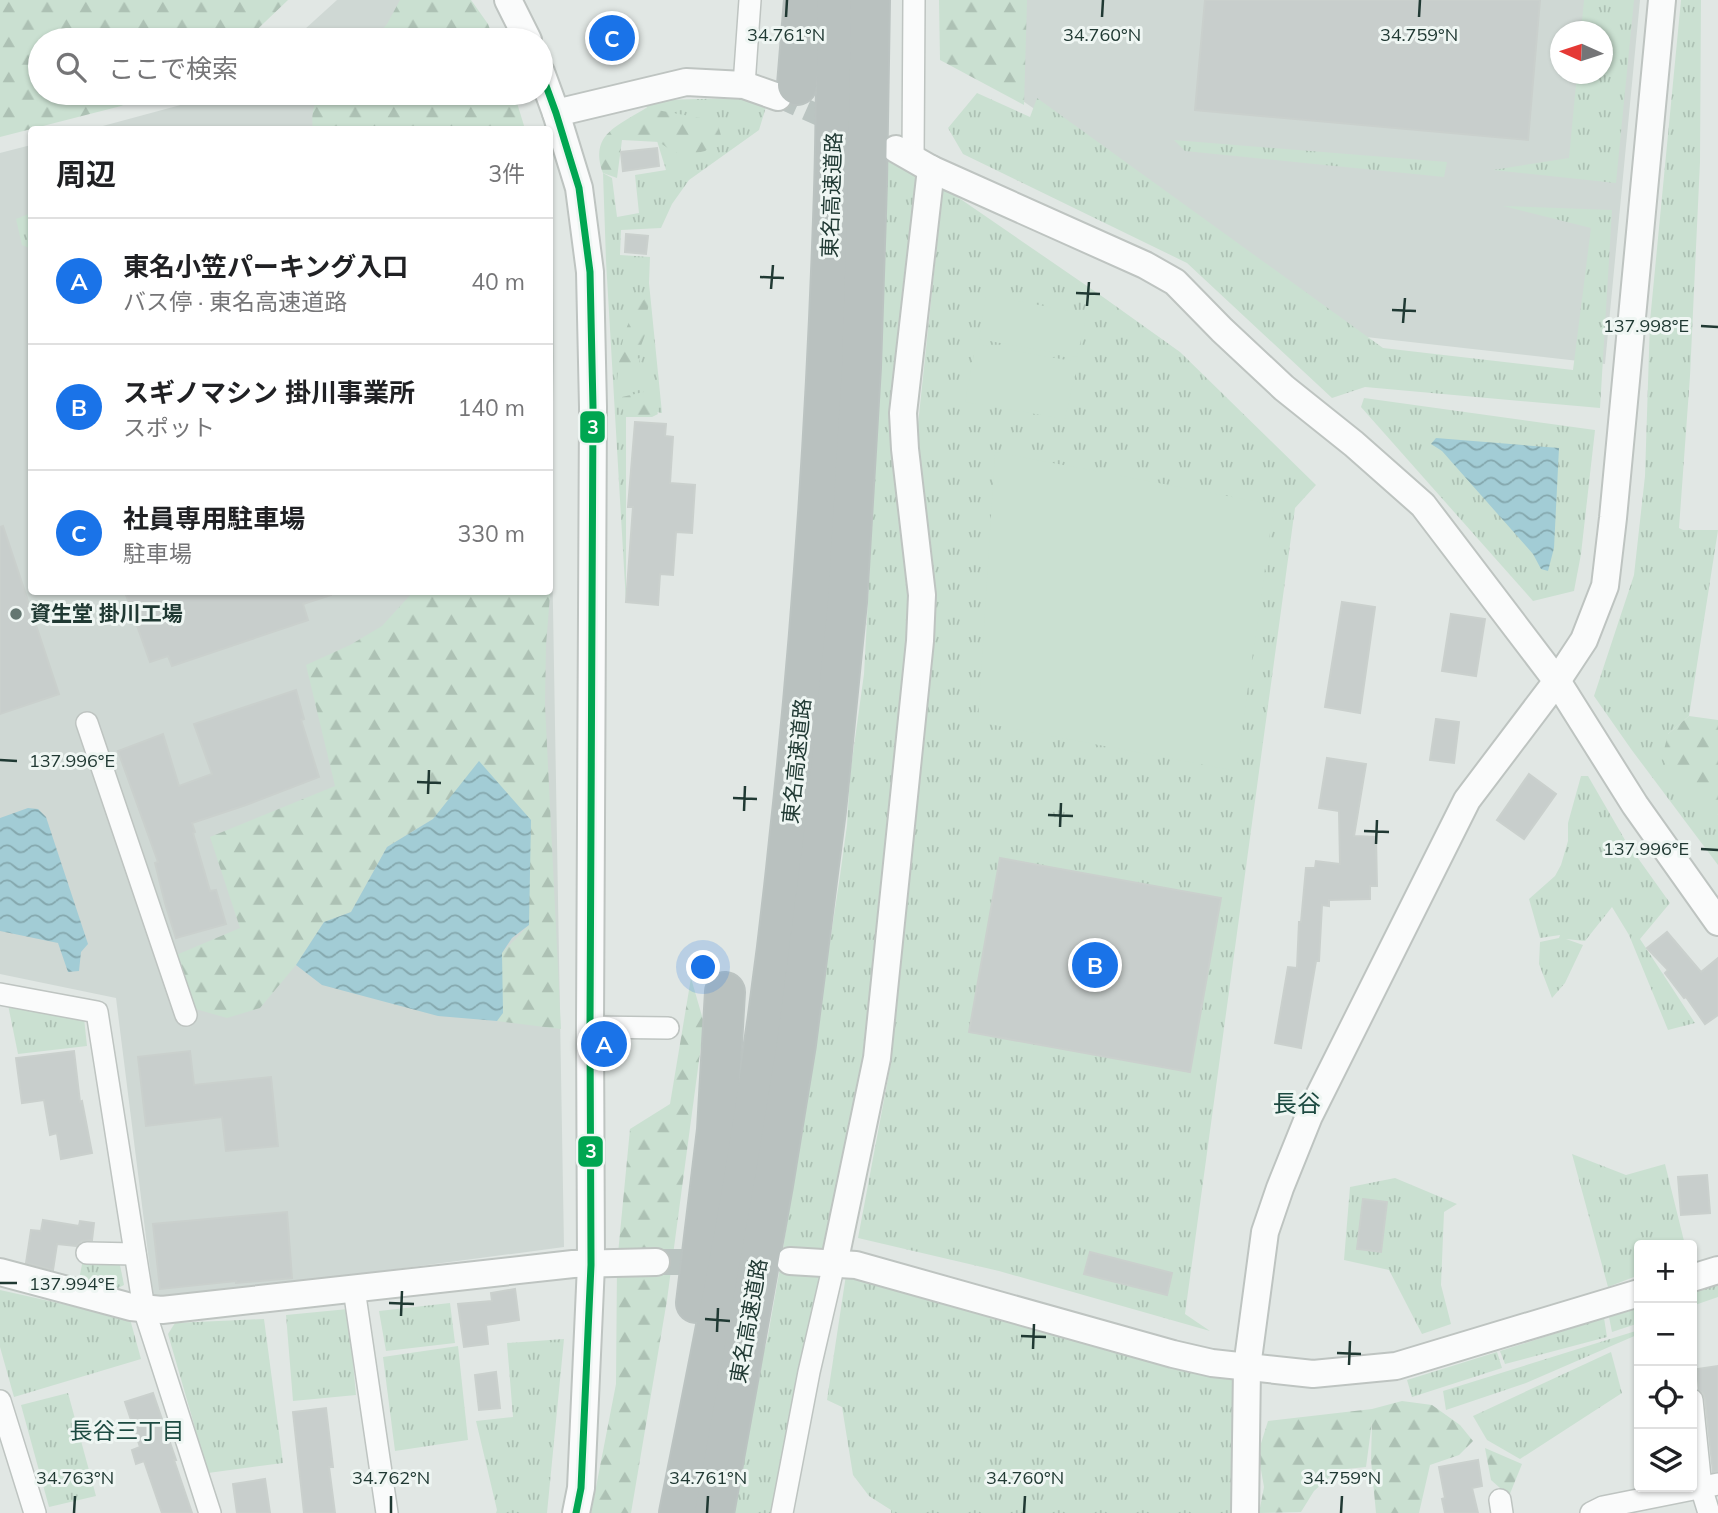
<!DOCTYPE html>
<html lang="ja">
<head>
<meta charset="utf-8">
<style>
  :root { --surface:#fff; --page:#f6f6f6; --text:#202124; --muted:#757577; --line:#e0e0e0; --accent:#1a73e8 }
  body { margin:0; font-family:Mulish,"Noto Sans JP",sans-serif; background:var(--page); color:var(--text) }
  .controls { position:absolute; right:21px; bottom:21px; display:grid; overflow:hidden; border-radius:7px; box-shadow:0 2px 5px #0004 }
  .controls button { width:63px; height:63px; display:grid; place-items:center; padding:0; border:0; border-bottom:2px solid var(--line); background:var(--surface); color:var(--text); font:35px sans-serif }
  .compass { position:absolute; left:1550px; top:21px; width:63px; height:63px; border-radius:50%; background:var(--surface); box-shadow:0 2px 5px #0004; rotate:273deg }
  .you { position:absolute; left:704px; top:968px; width:24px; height:24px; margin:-18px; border:5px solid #fff; border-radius:50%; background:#1a73e8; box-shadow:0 0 0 10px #1a73e833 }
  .badge { display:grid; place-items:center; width:46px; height:46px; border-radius:50%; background:var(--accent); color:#fff; font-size:23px; font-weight:700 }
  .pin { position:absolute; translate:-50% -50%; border:4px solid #fff; box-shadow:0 2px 7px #0006 }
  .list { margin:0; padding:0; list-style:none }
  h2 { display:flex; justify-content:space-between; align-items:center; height:91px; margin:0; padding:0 28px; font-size:30px }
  h2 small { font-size:23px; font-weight:400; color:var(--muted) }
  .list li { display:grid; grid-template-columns:46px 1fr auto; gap:21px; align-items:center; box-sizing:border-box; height:126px; padding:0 28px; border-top:2px solid var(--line) }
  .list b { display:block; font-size:26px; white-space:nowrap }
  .list p { margin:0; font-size:23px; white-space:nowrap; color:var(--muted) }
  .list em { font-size:23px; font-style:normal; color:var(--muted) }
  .icon { flex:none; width:38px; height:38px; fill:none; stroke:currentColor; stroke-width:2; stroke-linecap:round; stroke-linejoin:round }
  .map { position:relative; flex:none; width:1718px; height:1513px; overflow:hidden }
  .search { position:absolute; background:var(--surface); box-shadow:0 2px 5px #0004; left:28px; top:28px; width:525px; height:77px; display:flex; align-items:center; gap:18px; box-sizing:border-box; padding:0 24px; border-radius:38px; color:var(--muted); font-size:26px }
  .panel { position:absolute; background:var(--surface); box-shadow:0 2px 5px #0004; left:28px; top:126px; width:525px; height:469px; border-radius:7px }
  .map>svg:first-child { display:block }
  .built { fill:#cfd8d4; fill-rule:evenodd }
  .grass { fill:url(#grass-tufts) }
  .forest { fill:url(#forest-firs) }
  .garden { fill:#cae0d1 }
  .water { fill:url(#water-waves) }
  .building { fill:#c8cecc; stroke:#cad0cd; stroke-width:2 }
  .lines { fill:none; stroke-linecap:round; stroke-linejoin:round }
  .minor-tunnel { stroke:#bac4c1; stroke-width:21; stroke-dasharray:21 10; stroke-linecap:butt }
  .tertiary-tunnel { stroke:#bac4c1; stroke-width:26; stroke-dasharray:26 13; stroke-linecap:butt }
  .minor-casing { stroke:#bec4c1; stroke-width:24 }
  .tertiary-casing { stroke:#bec4c1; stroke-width:30 }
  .motorway-casing { stroke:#bbc3c1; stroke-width:42 }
  .minor { stroke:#fafbfb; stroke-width:21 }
  .tertiary { stroke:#fafbfb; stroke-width:26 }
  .motorway { stroke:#b9c1bf; stroke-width:38 }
  .bus-1-casing { stroke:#eff6f3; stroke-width:12 }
  .bus-1 { stroke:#00a651; stroke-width:7 }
  .ticks { fill:none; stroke:#203933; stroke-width:2.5 }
  .poi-dot { fill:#647671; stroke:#eff6f3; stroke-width:2.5 }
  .labels { text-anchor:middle; stroke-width:6; stroke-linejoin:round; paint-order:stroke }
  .street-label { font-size:21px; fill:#203933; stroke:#eff6f3 }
  .poi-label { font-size:21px; font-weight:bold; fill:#203933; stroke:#eff6f3; text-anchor:start }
  .neighbourhood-label { font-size:23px; fill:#1d4a41; stroke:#eff6f3 }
  .quarter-label { font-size:24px; fill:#1d4a41; stroke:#eff6f3 }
  .ticks-label { font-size:18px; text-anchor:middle; fill:#203933; stroke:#eff6f3; stroke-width:6; stroke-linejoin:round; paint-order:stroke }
  .line-badge { stroke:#eff6f3; stroke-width:2.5 }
  .badge-label { font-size:19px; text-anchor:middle; font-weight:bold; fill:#fff }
</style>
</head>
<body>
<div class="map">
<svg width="1718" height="1513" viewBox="0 0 1718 1513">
  <defs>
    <pattern id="grass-tufts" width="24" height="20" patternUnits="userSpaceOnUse" patternTransform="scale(1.75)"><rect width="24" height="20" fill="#cae0d1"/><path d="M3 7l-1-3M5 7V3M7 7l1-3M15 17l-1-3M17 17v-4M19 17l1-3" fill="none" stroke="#adc1b4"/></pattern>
    <pattern id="forest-firs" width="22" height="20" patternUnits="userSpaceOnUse" patternTransform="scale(1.75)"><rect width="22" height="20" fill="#cae0d1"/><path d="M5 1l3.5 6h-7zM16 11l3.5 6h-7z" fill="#adc1b4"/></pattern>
    <pattern id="water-waves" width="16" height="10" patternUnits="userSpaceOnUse" patternTransform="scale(1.75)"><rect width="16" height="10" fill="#a2ccd5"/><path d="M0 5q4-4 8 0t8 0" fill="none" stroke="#84a7ad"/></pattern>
  </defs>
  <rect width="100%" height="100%" fill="#e1e7e4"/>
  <!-- built -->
  <g class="built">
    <polygon points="337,0 459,0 478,40 293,40"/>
    <path d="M1016 0H1640L1605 364 1366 337 1010 92ZM1560 32H1602V74H1560Z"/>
    <polygon points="225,93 502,93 515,130 88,130"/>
    <polygon points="31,145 32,592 550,592 550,235 553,246 554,357 551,491 564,1247 154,1301 116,998 0,974 0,153"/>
  </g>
  <!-- grass -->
  <g class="grass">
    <polygon points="1584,0 1634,0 1616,183 1493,170 1569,158 1577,74 1602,74 1602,32 1581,31"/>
    <polygon points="1681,0 1701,0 1700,162 1690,376 1679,528 1683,530 1718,530 1689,716 1668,734 1718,815 1718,865 1631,749 1594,696 1634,575 1645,476 1650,321"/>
    <polygon points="977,93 1030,117 1037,98 1383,348 1573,370 1591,228 1503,206 1612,210 1600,408 1365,387 1332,398 1187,263 963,154 948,128"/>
    <polygon points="769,97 759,130 689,180 672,204 661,228 621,230 620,255 650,257 649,283 662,413 626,407 626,602 606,261 603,173 612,178 617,217 639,213 635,175 666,170 645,102 662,100"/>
    <polygon points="1174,140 1447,162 1444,177 1185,151"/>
    <polygon points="877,155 917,177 903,284 890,412 914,595 903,675 900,735 876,1009 797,1403 780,1465 773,1513 730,1513 747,1437 754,1383 767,1341 781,1262 840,876 847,825 850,775 864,674 870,563"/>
    <polygon points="943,187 1103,297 1180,352 1316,485 1295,508 1185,1314 1210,1331 999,1271 858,1238 890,1068 908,897 936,590 923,498 917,434"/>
    <polygon points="31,213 32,249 31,249 22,245 16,219"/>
    <polygon points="1364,398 1595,430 1581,554 1574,591 1533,601 1361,407"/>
    <polygon points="1581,776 1588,776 1625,840 1670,903 1640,939 1695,1023 1668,1030 1629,935 1612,907 1585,941 1566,939 1583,945 1565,983 1552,998 1539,964 1540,942 1559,938 1560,935 1540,938 1529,899 1555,876 1561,865 1568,841 1568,823"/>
    <polygon points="7,1000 84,1018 87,1046 18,1054"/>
    <polygon points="1572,1154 1626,1175 1665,1164 1685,1245 1639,1245 1639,1275 1608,1287"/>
    <polygon points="1395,1178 1457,1204 1444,1212 1441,1285 1451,1324 1422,1334 1389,1270 1344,1260 1350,1187"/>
    <polygon points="83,1259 119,1260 124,1285 118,1288 79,1280"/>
    <polygon points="846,1275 1240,1373 1239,1513 891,1513 891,1510 869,1496 853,1475 842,1407 827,1400"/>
    <polygon points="1718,1282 1718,1297 1692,1306 1692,1291"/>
    <polygon points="0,1290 130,1319 141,1359 14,1397 0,1347"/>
    <polygon points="450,1303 455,1343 386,1351 379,1311"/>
    <polygon points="1639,1308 1639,1323 1612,1332 1609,1317"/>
    <polygon points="348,1309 356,1395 293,1401 286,1315"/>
    <polygon points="1604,1318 1607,1337 1505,1364 1500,1351"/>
    <polygon points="264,1319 283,1463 208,1473 168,1334 175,1323"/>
    <polygon points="1639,1330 1639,1334 1526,1383 1446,1410 1443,1391"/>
    <polygon points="564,1339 547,1513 496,1513 497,1510 476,1421 513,1417 507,1343"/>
    <polygon points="458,1346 468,1440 395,1451 383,1357"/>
    <polygon points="1497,1352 1502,1368 1412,1397 1407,1380"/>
    <polygon points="1611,1352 1622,1393 1520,1459 1487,1440 1473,1416"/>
    <polygon points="68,1393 96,1496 49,1507 21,1405"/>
  </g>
  <!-- forest -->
  <g class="forest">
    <polygon points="0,0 288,0 246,40 40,40 40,93 150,93 121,106 0,137"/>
    <polygon points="400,0 471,0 488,24 494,40 373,40 387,24"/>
    <polygon points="939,0 1027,0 1024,105 940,60"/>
    <path d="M321 93H514L525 129H313C311 117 313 103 321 93Z"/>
    <path d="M646 108 717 121 722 139 705 151 684 156 669 149 659 142 622 140 617 178 603 173C589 134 618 126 646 108Z"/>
    <path d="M645 298 649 303 646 318 645 335 636 359 640 358 634 384 617 382C620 352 623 320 645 298Z"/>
    <polygon points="648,391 658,414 652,417 624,417 622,397"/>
    <polygon points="551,491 552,571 546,645 545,705 561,1029 497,1021 502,953 529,925 450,799 433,819 387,847 351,912 324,922 296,965 260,1008 227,1018 185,1006 169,958 240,928 210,837 335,786 306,665 350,645 382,626 413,592 550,592"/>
    <polygon points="1689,716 1718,720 1718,815 1676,782 1662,758 1668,734"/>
    <polygon points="691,978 704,1023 667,1300 631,1513 591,1513 616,1384 617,1264 630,1129 670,1104"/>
    <polygon points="1402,1401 1432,1405 1460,1425 1473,1441 1459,1455 1430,1465 1419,1513 1376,1513 1371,1460 1372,1422 1366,1467 1337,1470 1314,1491 1301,1512 1259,1513 1264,1487 1258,1453 1268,1421 1372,1409"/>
    <polygon points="1485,1448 1522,1464 1509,1496 1491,1480"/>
  </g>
  <!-- garden -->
  <g class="garden">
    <polygon points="986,295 1087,314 1077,357 979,339"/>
    <polygon points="976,344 1078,362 1065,419 965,402"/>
    <polygon points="995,452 1274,505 1236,771 978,722"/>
  </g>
  <!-- water -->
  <g class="water">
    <polygon points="1436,438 1559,448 1554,548 1548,571 1541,569 1533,554 1442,451 1431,444"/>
    <polygon points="479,761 531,820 529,925 512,938 502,953 503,1013 497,1021 438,1016 322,985 296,965 324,922 351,912 387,847 433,819"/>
    <polygon points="28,808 38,809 46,817 88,944 81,952 79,971 68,972 58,943 0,931 0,818"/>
  </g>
  <!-- building -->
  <g class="building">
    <polygon points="1205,0 1540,0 1528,140 1195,110"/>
    <polygon points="657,148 659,166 623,171 621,152"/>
    <polygon points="626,234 648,236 646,254 625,252"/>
    <polygon points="635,422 666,424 665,436 673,437 670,483 695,485 692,533 676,532 673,575 660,574 658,605 626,602 633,507 628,507"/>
    <polygon points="3,526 59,694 0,714 0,527"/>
    <polygon points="125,592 331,592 331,595 303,604 308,620 172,666 168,656 150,662"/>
    <polygon points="1342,602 1375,607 1360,713 1325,707"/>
    <polygon points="1451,614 1485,619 1476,676 1442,671"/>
    <polygon points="296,690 304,719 301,720 319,777 246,805 192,823 195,832 193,833 210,891 216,890 226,924 176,938 165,903 155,863 158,862 118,751 163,734 179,786 212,774 194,724"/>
    <polygon points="1436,719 1459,722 1454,763 1430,760"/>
    <polygon points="1327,758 1366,764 1354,836 1376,837 1377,886 1370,886 1370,899 1329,900 1329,906 1322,905 1319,961 1316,961 1301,1048 1275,1043 1288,967 1297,968 1299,922 1301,922 1306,868 1315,868 1316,861 1340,864 1339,811 1319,808"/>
    <polygon points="1529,774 1556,794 1524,839 1497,820"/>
    <polygon points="1000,858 1221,898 1190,1072 969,1032"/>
    <polygon points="1667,932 1701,972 1718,958 1718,1015 1705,1024 1686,997 1684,998 1665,973 1668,970 1647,948"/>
    <polygon points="74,1051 80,1102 82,1101 92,1153 61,1159 57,1133 50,1135 44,1100 22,1103 16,1058"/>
    <polygon points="190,1051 194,1085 271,1077 278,1146 226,1151 222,1117 146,1126 138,1057"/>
    <polygon points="1707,1175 1710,1213 1681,1215 1678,1177"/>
    <polygon points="1363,1199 1387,1202 1381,1252 1357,1249"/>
    <polygon points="287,1212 292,1278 236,1283 236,1281 160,1289 153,1224"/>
    <polygon points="43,1220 79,1226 80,1221 94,1223 92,1240 81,1241 76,1246 57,1244 53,1270 26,1263 31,1230 41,1231"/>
    <polygon points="1090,1252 1172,1273 1167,1295 1084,1274"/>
    <polygon points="515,1289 519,1320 486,1325 488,1344 464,1347 458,1304 492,1301 491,1293"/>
    <polygon points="1718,1366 1718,1471 1713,1472 1705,1399 1703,1393 1699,1390 1697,1369"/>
    <polygon points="496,1372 500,1408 479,1410 475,1375"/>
    <polygon points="153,1393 176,1460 174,1460 192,1513 162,1513 144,1461 136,1464 132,1450 140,1447 125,1402"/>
    <polygon points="326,1408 333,1467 329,1467 335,1513 304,1513 293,1412"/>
    <polygon points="1478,1460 1482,1486 1472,1488 1478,1513 1445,1513 1442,1499 1445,1498 1439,1467"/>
    <polygon points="265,1479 270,1513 237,1513 233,1484"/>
  </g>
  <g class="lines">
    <!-- minor-tunnel -->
    <polyline class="minor-tunnel" points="778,97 843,126"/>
    <!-- tertiary-tunnel -->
    <polyline class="tertiary-tunnel" points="656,1262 715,1262"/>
    <defs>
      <g id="minor">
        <polyline points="744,85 750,0"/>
        <polyline points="913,159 914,0"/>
        <polyline points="87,723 186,1015"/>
        <polyline points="0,994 97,1012 144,1309 210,1513"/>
        <polyline points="590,1027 668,1028"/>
        <polyline points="87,1253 135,1254"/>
        <polyline points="354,1289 387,1513"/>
        <polyline points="1692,1400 1701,1487 1709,1513"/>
        <polyline points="0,1401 35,1513"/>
        <polyline points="1500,1500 1502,1513"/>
        <polyline points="782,1513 809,1372 834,1264"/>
        <polyline points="1591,1513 1603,1507 1718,1484"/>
      </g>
      <g id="tertiary">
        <polyline points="508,0 528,40"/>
        <polyline points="541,72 556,113 579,188 590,272 593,407 590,1027 591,1265 581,1488 576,1513"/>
        <polyline points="556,113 686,82 744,85 778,97"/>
        <polyline points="896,149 931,169 1145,265 1175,282 1222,330 1284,388 1354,444 1423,505 1557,681 1635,805 1718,922"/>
        <polyline points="790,1261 856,1265 1173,1354 1212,1363 1313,1374 1396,1366 1639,1293"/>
        <polyline points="834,1264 877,1058 920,641 922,595 905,449 903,413 931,169"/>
        <polyline points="0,1272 131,1307 162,1310 573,1264 656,1262"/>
        <polyline points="1692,1278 1718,1270"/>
        <polyline points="1245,1513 1247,1367 1265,1232 1280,1188 1309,1116 1467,800 1557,681 1584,640 1605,586 1613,518 1662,0"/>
      </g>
      <g id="motorway">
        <polyline points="797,85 804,0"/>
        <polyline points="696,1303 717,1130 725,992"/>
        <path d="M679 1513C702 1398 726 1283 745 1167 763 1059 778 950 789 841 813 625 827 408 834 191 836 128 836 64 837 0"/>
        <polyline points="714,1513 773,1185 796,1044 826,810 847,602 861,367 867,182 870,0"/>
      </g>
    </defs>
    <!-- minor casing -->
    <use href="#minor" class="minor-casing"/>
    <!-- tertiary casing -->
    <use href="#tertiary" class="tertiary-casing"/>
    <!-- motorway casing -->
    <use href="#motorway" class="motorway-casing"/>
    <!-- minor -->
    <use href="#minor" class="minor"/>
    <!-- tertiary -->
    <use href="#tertiary" class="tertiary"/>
    <!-- motorway -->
    <use href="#motorway" class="motorway"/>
    <defs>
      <polyline id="bus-1" points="541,72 556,113 579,188 590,272 593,407 590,1027 591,1265 581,1488 576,1513"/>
    </defs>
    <!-- bus-1 casing -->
    <use href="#bus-1" class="bus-1-casing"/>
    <!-- bus-1 -->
    <use href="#bus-1" class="bus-1"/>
  </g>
  <!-- ticks -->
  <path class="ticks" d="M786 17 787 0M1102 17 1103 0M1419 17 1420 0M760 277 784 278M771 289 773 265M1076 293 1100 294M1087 306 1089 282M1392 310 1416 311M1403 323 1405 298M1701 326 1718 327M0 760 17 761M417 782 441 783M428 794 429 770M733 798 757 799M744 811 745 786M1048 815 1073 816M1060 827 1061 803M1364 831 1389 832M1376 844 1377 820M1701 849 1718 850M0 1283H17M389 1303 414 1304M401 1316 402 1291M705 1319 730 1321M717 1332 718 1308M1021 1336 1046 1337M1033 1349 1034 1324M1337 1353 1361 1354M1349 1365 1350 1341M74 1513 75 1496M391 1513V1496M707 1513 708 1496M1024 1513 1025 1496M1341 1513 1342 1496"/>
  <!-- markers -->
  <circle class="poi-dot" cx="16" cy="614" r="7"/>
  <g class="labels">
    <!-- street labels -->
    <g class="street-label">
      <text transform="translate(832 195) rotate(-88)" y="7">東名高速道路</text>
      <text transform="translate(797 761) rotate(-84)" y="7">東名高速道路</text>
      <text transform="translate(749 1321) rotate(-80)" y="7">東名高速道路</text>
    </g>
    <!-- poi labels -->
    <g class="poi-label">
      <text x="30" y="621">資生堂 掛川工場</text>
    </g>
    <!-- neighbourhood labels -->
    <g class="neighbourhood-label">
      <text x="127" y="1439">長谷三丁目</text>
    </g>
    <!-- quarter labels -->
    <g class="quarter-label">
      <text x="1297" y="1112">長谷</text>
    </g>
  </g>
  <g class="ticks-label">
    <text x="786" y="41">34.761°N</text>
    <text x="1102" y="41">34.760°N</text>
    <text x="1419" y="41">34.759°N</text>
    <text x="1646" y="332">137.998°E</text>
    <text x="72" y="767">137.996°E</text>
    <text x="1646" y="855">137.996°E</text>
    <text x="72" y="1290">137.994°E</text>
    <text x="75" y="1484">34.763°N</text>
    <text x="391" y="1484">34.762°N</text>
    <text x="708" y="1484">34.761°N</text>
    <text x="1025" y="1484">34.760°N</text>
    <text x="1342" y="1484">34.759°N</text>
  </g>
  <g class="line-badge">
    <rect x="579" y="410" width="27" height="34" rx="7" fill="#00a651"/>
    <rect x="577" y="1135" width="27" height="33" rx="7" fill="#00a651"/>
  </g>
  <g class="badge-label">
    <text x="593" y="434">3</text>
    <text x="591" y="1158">3</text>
  </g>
</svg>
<div class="controls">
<button>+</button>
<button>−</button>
<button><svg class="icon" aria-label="locate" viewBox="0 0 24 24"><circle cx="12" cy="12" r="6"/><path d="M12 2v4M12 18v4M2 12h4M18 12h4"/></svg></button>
<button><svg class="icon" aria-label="layers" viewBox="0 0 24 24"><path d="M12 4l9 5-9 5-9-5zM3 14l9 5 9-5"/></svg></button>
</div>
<svg class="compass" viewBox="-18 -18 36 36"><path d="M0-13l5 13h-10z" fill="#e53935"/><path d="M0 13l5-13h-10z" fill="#757577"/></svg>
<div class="you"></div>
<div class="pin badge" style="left:604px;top:1044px">A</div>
<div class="pin badge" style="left:1095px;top:965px">B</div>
<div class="pin badge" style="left:612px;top:38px">C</div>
<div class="search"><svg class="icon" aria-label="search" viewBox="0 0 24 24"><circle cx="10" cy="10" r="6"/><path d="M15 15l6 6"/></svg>ここで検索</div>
<section class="panel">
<h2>周辺<small>3件</small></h2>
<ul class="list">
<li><span class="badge">A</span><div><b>東名小笠パーキング入口</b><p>バス停 · 東名高速道路</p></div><em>40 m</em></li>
<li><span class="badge">B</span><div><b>スギノマシン 掛川事業所</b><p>スポット</p></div><em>140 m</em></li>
<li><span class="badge">C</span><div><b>社員専用駐車場</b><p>駐車場</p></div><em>330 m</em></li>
</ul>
</section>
</div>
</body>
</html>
